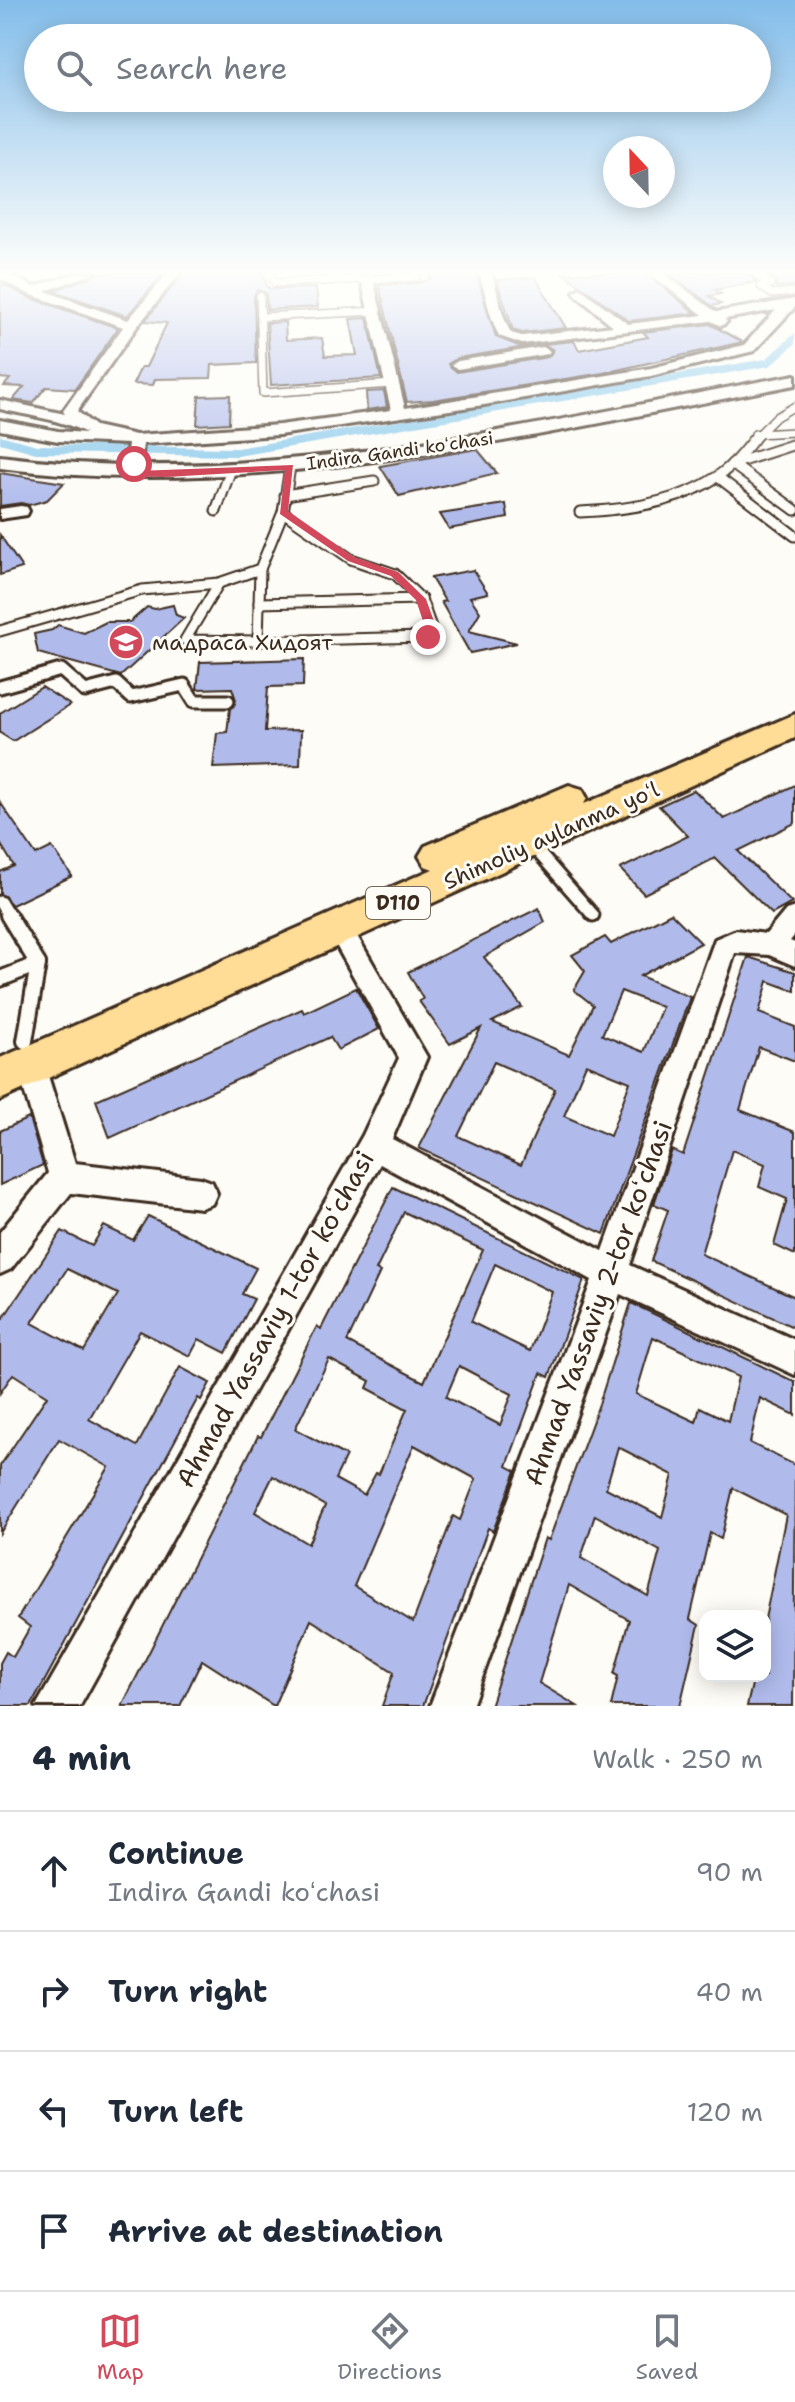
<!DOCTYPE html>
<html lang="en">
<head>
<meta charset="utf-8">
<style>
  :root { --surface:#fff; --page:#f6f6f7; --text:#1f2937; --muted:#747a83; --line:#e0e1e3; --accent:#d1495b }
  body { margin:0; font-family:"Shantell Sans",sans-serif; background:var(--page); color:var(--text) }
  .controls { position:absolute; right:24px; bottom:24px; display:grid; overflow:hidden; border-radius:16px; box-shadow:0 4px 20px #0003 }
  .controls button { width:72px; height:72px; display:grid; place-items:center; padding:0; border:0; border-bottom:2px solid var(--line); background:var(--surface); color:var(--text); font:40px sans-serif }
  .compass { position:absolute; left:603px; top:136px; width:72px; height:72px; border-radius:50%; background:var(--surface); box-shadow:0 4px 20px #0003; rotate:338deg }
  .stop { position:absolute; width:24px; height:24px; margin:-18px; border:6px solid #d1495b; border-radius:50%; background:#fff }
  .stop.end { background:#d1495b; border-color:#fff; box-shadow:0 2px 8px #0008 }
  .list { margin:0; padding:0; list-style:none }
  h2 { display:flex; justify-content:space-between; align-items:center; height:104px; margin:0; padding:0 32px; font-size:34px }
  h2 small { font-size:26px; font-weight:400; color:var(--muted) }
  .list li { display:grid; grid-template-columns:52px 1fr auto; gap:24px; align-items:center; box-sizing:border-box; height:120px; padding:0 32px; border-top:2px solid var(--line) }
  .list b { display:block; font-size:30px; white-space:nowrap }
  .list p { margin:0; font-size:26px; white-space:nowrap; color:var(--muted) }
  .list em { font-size:26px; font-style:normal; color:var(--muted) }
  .icon { flex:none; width:44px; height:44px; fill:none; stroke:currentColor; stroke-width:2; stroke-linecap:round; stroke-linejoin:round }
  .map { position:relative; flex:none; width:795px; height:1706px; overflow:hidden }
  .search { position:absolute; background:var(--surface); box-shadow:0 4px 20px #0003; left:24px; right:24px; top:24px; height:88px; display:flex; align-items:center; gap:20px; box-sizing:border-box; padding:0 28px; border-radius:44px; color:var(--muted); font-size:30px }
  .sheet { height:584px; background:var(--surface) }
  nav { display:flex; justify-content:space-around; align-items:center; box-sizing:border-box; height:112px; border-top:2px solid var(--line); background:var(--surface); font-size:22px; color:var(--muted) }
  nav a { display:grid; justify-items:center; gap:4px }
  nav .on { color:var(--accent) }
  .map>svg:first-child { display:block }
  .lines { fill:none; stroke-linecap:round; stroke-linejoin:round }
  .canal { fill:#8ccaec; fill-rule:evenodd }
  .building { fill:#b0bbec; stroke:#3b2a1e; stroke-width:2; fill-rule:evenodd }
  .service-far3-casing { stroke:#3b2a1e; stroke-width:10 }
  .service-far2-casing { stroke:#3b2a1e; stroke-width:13 }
  .service-far1-casing { stroke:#3b2a1e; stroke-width:17 }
  .service-casing { stroke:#3b2a1e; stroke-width:20 }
  .minor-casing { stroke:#3b2a1e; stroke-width:6 }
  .tertiary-casing { stroke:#3b2a1e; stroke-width:6 }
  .primary-casing { stroke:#3b2a1e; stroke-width:6 }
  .service-far3 { stroke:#fdfcf7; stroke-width:7 }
  .service-far2 { stroke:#fdfcf7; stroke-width:9 }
  .service-far1 { stroke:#fdfcf7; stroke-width:11 }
  .service { stroke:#fdfcf7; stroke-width:14 }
  .minor { fill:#fdfcf7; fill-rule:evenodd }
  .tertiary { fill:#fdfcf7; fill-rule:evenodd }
  .primary { fill:#ffdd96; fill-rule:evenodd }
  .route { fill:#d1495b }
  .labels { text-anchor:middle; stroke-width:6; stroke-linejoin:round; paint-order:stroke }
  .far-street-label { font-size:18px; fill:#3b2a1e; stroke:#fdfcf7 }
  .shield { fill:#fdfcf7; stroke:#75695f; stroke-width:2 }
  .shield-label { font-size:20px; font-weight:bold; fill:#3b2a1e }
  .poi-label { font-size:22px; fill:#3b2a1e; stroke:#fdfcf7; text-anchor:start }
  .street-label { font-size:22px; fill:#3b2a1e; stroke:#fdfcf7 }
  .near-street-label { font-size:26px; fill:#3b2a1e; stroke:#fdfcf7 }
</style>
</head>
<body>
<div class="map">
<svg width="795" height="1706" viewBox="0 0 795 1706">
  <rect width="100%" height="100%" fill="#fdfcf7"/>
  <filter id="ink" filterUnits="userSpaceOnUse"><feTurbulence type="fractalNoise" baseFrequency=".0125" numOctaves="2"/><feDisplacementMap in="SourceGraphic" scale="16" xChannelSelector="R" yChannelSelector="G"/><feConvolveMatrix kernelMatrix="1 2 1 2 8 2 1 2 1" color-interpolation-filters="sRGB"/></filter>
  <g filter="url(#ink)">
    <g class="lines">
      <!-- canal -->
      <polygon class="canal" points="795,333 795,344 770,366 237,456 36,453 0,443 0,435 37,445 237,448 766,359"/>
    </g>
    <!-- building -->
    <g class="building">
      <polygon points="98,273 164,273 127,316 54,291"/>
      <polygon points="183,273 263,273 267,287 272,289 316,288 318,307 267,310 266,293 257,290 254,296 256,363 212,365 211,378 155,379 153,385 133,384 141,367 146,367 167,323 145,321"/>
      <polygon points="428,273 476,273 496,337 521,347 531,346 458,358 448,364 457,372 548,357 553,350 544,344 574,341 579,350 648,337 643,332 710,324 743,342 603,373 433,400 407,402 379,285 418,283 431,279"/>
      <polygon points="563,273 646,273 695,313 629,321"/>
      <polygon points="668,273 748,273 756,282 715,290 721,294 709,296 721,304 712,306"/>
      <polygon points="765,273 795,273 795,286 776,287 776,281"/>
      <polygon points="535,277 566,328 522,333 513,330 497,280"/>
      <polygon points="5,285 28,297 118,328 75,389 46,387 33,403 13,400 24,387 4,386 10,379 0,378 0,286"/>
      <polygon points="367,318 381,378 271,385 267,323 285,322 286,340 322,338 325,356 357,355 350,319"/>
      <polygon points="384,391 387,407 367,410 366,392"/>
      <polygon points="230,395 229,423 197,425 199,396"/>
      <polygon points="477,449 497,473 399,496 380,466"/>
      <polygon points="0,473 64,483 47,500 29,505 21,503 0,506"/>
      <polygon points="506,504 508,518 449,529 440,514"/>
      <polygon points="0,535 22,568 0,575"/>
      <polygon points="473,570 488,593 470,597 480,612 469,631 517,643 470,653 441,602 445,601 431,578"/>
      <polygon points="173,605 176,615 184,618 121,676 38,653 34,634 52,630 58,625 84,633 106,622 130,622 147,607 155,609"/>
      <polygon points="304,659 303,686 268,687 265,731 301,730 300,765 213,768 217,733 227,732 230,709 236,700 232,688 197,689 200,662"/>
      <polygon points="42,687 70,705 13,741 0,733 0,713"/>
      <polygon points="795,785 795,823 738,851 792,903 772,914 715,858 644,894 620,869 688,836 659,806 694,790 724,819"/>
      <polygon points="0,802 36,855 52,847 72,876 12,905 0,894 0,872 14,866 0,843"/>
      <path d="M539 908 545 922 484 957 522 1007 492 1022 569 1055 593 1005 574 990 585 971 572 955 605 937 611 944 671 913 701 943 640 976 690 997 604 1234 419 1148 481 1028 450 1044 419 1001 423 999 408 972ZM621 991 662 1007 644 1052 602 1035ZM494 1062 555 1089 521 1165 458 1136ZM586 1064 630 1082 610 1136 564 1116Z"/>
      <polygon points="748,957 795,972 795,991 768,981 759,1013 795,1027 795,1061 759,1047 740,1110 795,1132 795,1255 774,1245 787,1199 759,1187 765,1164 732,1150 701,1254 795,1297 795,1328 651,1261 668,1210 654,1204 672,1150 683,1155"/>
      <polygon points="356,988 379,1029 338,1050 330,1037 110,1138 96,1100 302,1009 304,1013"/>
      <polygon points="29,1118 43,1165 0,1185 0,1131"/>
      <path d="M393 1187 584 1280 549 1377 541 1373 507 1466 516 1471 493 1531 488 1528 423 1706H382L394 1672 311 1620 274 1706 202 1660 180 1706H122L258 1436 261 1437 317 1326 321 1329ZM404 1212 483 1250 424 1382 347 1342 380 1272 376 1270ZM495 1264 552 1292 530 1351 471 1322ZM329 1359 370 1381 367 1388 407 1409 379 1474 376 1473 364 1495 335 1479 346 1456 295 1429ZM459 1366 512 1394 500 1425 446 1397ZM414 1445 476 1479 460 1520 453 1516 413 1622 354 1586ZM273 1476 325 1506 308 1544 255 1512Z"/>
      <path d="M148 1216 256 1268 242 1294 254 1299 226 1353 199 1339 190 1356 140 1331 89 1419 137 1446 180 1367 210 1383 201 1400 198 1398 31 1706H0V1663L6 1652 13 1657 30 1627 18 1618 109 1467 59 1439 0 1533V1466L47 1396 13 1374 0 1393V1323L62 1231 92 1246 104 1226 133 1240ZM67 1269 118 1294 84 1351 32 1323Z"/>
      <path d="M631 1303 795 1382V1415L760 1398 750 1443 795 1465 793 1706H747L754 1676H765V1619L786 1515 733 1488 721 1539 710 1533 690 1619 699 1625 680 1706H611L618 1676 614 1674 629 1620 569 1585 539 1683 577 1706H490L545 1538 549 1540 599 1404ZM653 1337 738 1377 728 1421 700 1407 696 1422 636 1394ZM618 1447 673 1475 662 1517 606 1488ZM595 1515 660 1551 648 1596 581 1558Z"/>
    </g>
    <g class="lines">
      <defs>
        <g id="service-far3">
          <polyline points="270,273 275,283 417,277 417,273"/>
          <polyline points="754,273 770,284 761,286 772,294 795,292"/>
          <polyline points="260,296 263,393 392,384"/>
          <polyline points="262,317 377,311"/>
          <polyline points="755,434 795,432"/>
          <polyline points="756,437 776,417 795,406"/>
        </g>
        <g id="service-far2">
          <polyline points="732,464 795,510"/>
          <polyline points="733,464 795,444"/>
          <polyline points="718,477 795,536"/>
          <polyline points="285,495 374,481"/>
          <polyline points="216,511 230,472"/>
          <polygon points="283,512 351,559 395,574 421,599 431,627 428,637 258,641 260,569"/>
          <polyline points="283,512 290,467"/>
          <path d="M580 512C626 510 680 503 718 476 734 465 745 450 757 435"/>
          <polyline points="219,583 185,640 258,641"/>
          <polyline points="259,603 421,599"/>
          <polyline points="0,631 142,590 219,583 260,569"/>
        </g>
        <g id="service-far1">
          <polyline points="0,687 61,670 85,691 116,683 131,697 184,685 194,701 228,701"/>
          <polyline points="531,844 593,915"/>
          <polyline points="0,902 9,917"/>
        </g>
        <g id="service">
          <polyline points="8,915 38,964 25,1041"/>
          <polyline points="0,979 38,964"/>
        </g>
        <g id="minor">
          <path d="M0 273H7L34 287 77 273H95L45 291 128 320 168 273H180L136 328 77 411 95 426 136 435 279 425 391 410 361 279 367 275 373 279 405 408 651 368 744 345 776 310 725 319 727 322 721 326 711 321 522 344 499 336C488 314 487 296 479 273H491C499 294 500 313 511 333L522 336 613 326 576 295 574 292 580 288 628 324 703 315 649 273H663L716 312 795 299V307L754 351 651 376 484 405 279 435 143 444 140 473 132 478 124 473 128 444 58 441 0 430V420L58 431 86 433C61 419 28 416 0 409V400L65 414 63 411 123 327 29 294 0 279Z"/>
          <polygon points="543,347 550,351 548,354 458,369 451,365 458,361"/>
          <polygon points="21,506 27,507 29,511 27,515 0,519 0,509"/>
          <polygon points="795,907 795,935 790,941 795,943 795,966 769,955 735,953 630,1265 795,1340 795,1375 620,1294 472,1706 430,1706 592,1280 380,1164 80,1706 36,1706 363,1135 399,1058 327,929 331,922 340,919 349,922 427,1057 392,1139 603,1251 715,939 736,930 766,934 786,910"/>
          <polygon points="31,1053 41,1057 45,1066 75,1163 201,1178 212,1182 217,1193 212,1204 201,1208 71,1193 11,1269 0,1274 0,1232 48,1173 17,1066 21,1057"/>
        </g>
        <path id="tertiary" d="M795 375V385C534 434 267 502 0 468V456C267 490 533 423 795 375Z"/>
        <polygon id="primary" points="795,714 795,738 0,1100 0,1058 433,869 425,866 419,856 425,846 569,785 582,789 587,798 584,804"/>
      </defs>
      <!-- service-far3 casing -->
      <use href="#service-far3" class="service-far3-casing"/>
      <!-- service-far2 casing -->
      <use href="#service-far2" class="service-far2-casing"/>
      <!-- service-far1 casing -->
      <use href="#service-far1" class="service-far1-casing"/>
      <!-- service casing -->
      <use href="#service" class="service-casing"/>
      <!-- minor casing -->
      <use href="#minor" class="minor-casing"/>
      <!-- tertiary casing -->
      <use href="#tertiary" class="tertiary-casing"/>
      <!-- primary casing -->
      <use href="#primary" class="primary-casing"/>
      <!-- service-far3 -->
      <use href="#service-far3" class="service-far3"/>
      <!-- service-far2 -->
      <use href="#service-far2" class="service-far2"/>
      <!-- service-far1 -->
      <use href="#service-far1" class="service-far1"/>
      <!-- service -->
      <use href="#service" class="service"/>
      <!-- minor -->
      <use href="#minor" class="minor"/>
      <!-- tertiary -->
      <use href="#tertiary" class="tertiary"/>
      <!-- primary -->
      <use href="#primary" class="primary"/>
    </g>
  </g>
  <!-- sky -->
  <linearGradient id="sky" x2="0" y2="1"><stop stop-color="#83bdea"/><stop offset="0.53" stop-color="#fefefb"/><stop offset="1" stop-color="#fefefb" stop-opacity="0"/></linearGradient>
  <rect width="795" height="512" fill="url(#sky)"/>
  <!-- route -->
  <polygon class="route" points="134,461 138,464 137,471 293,465 288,511 354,557 398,572 426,599 436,627 433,637 424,639 425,627 416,600 391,576 348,561 280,514 285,470 166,477 132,476 128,473 129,464"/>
  <!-- icons -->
  <defs>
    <symbol id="university-disc" viewBox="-11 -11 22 22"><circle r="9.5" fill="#d1495b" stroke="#fdfcf7"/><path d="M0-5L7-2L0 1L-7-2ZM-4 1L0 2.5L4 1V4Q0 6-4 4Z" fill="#fff"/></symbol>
  </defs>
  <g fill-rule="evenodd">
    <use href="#university-disc" x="106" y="622" width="40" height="40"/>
  </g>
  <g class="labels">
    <!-- far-street labels -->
    <g class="far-street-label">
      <text transform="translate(400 451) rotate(-8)" y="6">Indira Gandi koʻchasi</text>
    </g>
    <!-- shield labels -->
    <rect class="shield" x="366" y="887" width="64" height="32" rx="6"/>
    <g class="shield-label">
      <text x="398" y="910">D110</text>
    </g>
    <!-- poi labels -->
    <g class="poi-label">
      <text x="152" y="650">мадраса Хидоят</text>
    </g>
    <!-- street labels -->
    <g class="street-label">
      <text transform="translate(551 835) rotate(-24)" y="8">Shimoliy aylanma yoʻl</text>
    </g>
    <!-- near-street labels -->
    <g class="near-street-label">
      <text transform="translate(598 1303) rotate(-70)" y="9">Ahmad Yassaviy 2-tor koʻchasi</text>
      <text transform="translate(275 1319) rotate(-61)" y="9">Ahmad Yassaviy 1-tor koʻchasi</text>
    </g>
  </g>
</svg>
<div class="controls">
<button><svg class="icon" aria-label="layers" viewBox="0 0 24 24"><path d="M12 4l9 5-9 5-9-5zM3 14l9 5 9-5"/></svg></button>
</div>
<svg class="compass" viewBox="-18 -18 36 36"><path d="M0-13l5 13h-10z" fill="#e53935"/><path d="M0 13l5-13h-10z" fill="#747a83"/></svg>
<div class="stop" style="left:134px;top:464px"></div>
<div class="stop end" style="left:428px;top:637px"></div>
<div class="search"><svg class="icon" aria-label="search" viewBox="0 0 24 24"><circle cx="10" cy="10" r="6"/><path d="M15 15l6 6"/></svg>Search here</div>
</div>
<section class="sheet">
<h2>4 min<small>Walk · 250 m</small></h2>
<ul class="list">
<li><svg class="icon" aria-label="ahead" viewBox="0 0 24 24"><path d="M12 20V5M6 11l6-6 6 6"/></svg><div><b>Continue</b><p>Indira Gandi koʻchasi</p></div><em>90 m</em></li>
<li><svg class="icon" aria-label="right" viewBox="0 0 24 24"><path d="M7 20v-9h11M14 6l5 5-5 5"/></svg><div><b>Turn right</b></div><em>40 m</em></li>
<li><svg class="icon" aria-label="left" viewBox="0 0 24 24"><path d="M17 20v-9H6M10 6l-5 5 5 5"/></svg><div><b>Turn left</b></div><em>120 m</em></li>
<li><svg class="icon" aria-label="arrive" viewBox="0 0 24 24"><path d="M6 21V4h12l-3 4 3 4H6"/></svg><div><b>Arrive at destination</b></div></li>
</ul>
</section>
<nav>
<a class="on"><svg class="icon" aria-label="map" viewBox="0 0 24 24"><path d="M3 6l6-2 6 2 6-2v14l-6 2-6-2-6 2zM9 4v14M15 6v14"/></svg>Map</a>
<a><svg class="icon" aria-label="directions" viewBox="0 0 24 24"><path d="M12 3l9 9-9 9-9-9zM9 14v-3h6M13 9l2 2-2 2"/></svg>Directions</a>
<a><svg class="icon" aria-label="saved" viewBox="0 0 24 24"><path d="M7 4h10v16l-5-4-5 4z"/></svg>Saved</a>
</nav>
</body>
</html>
